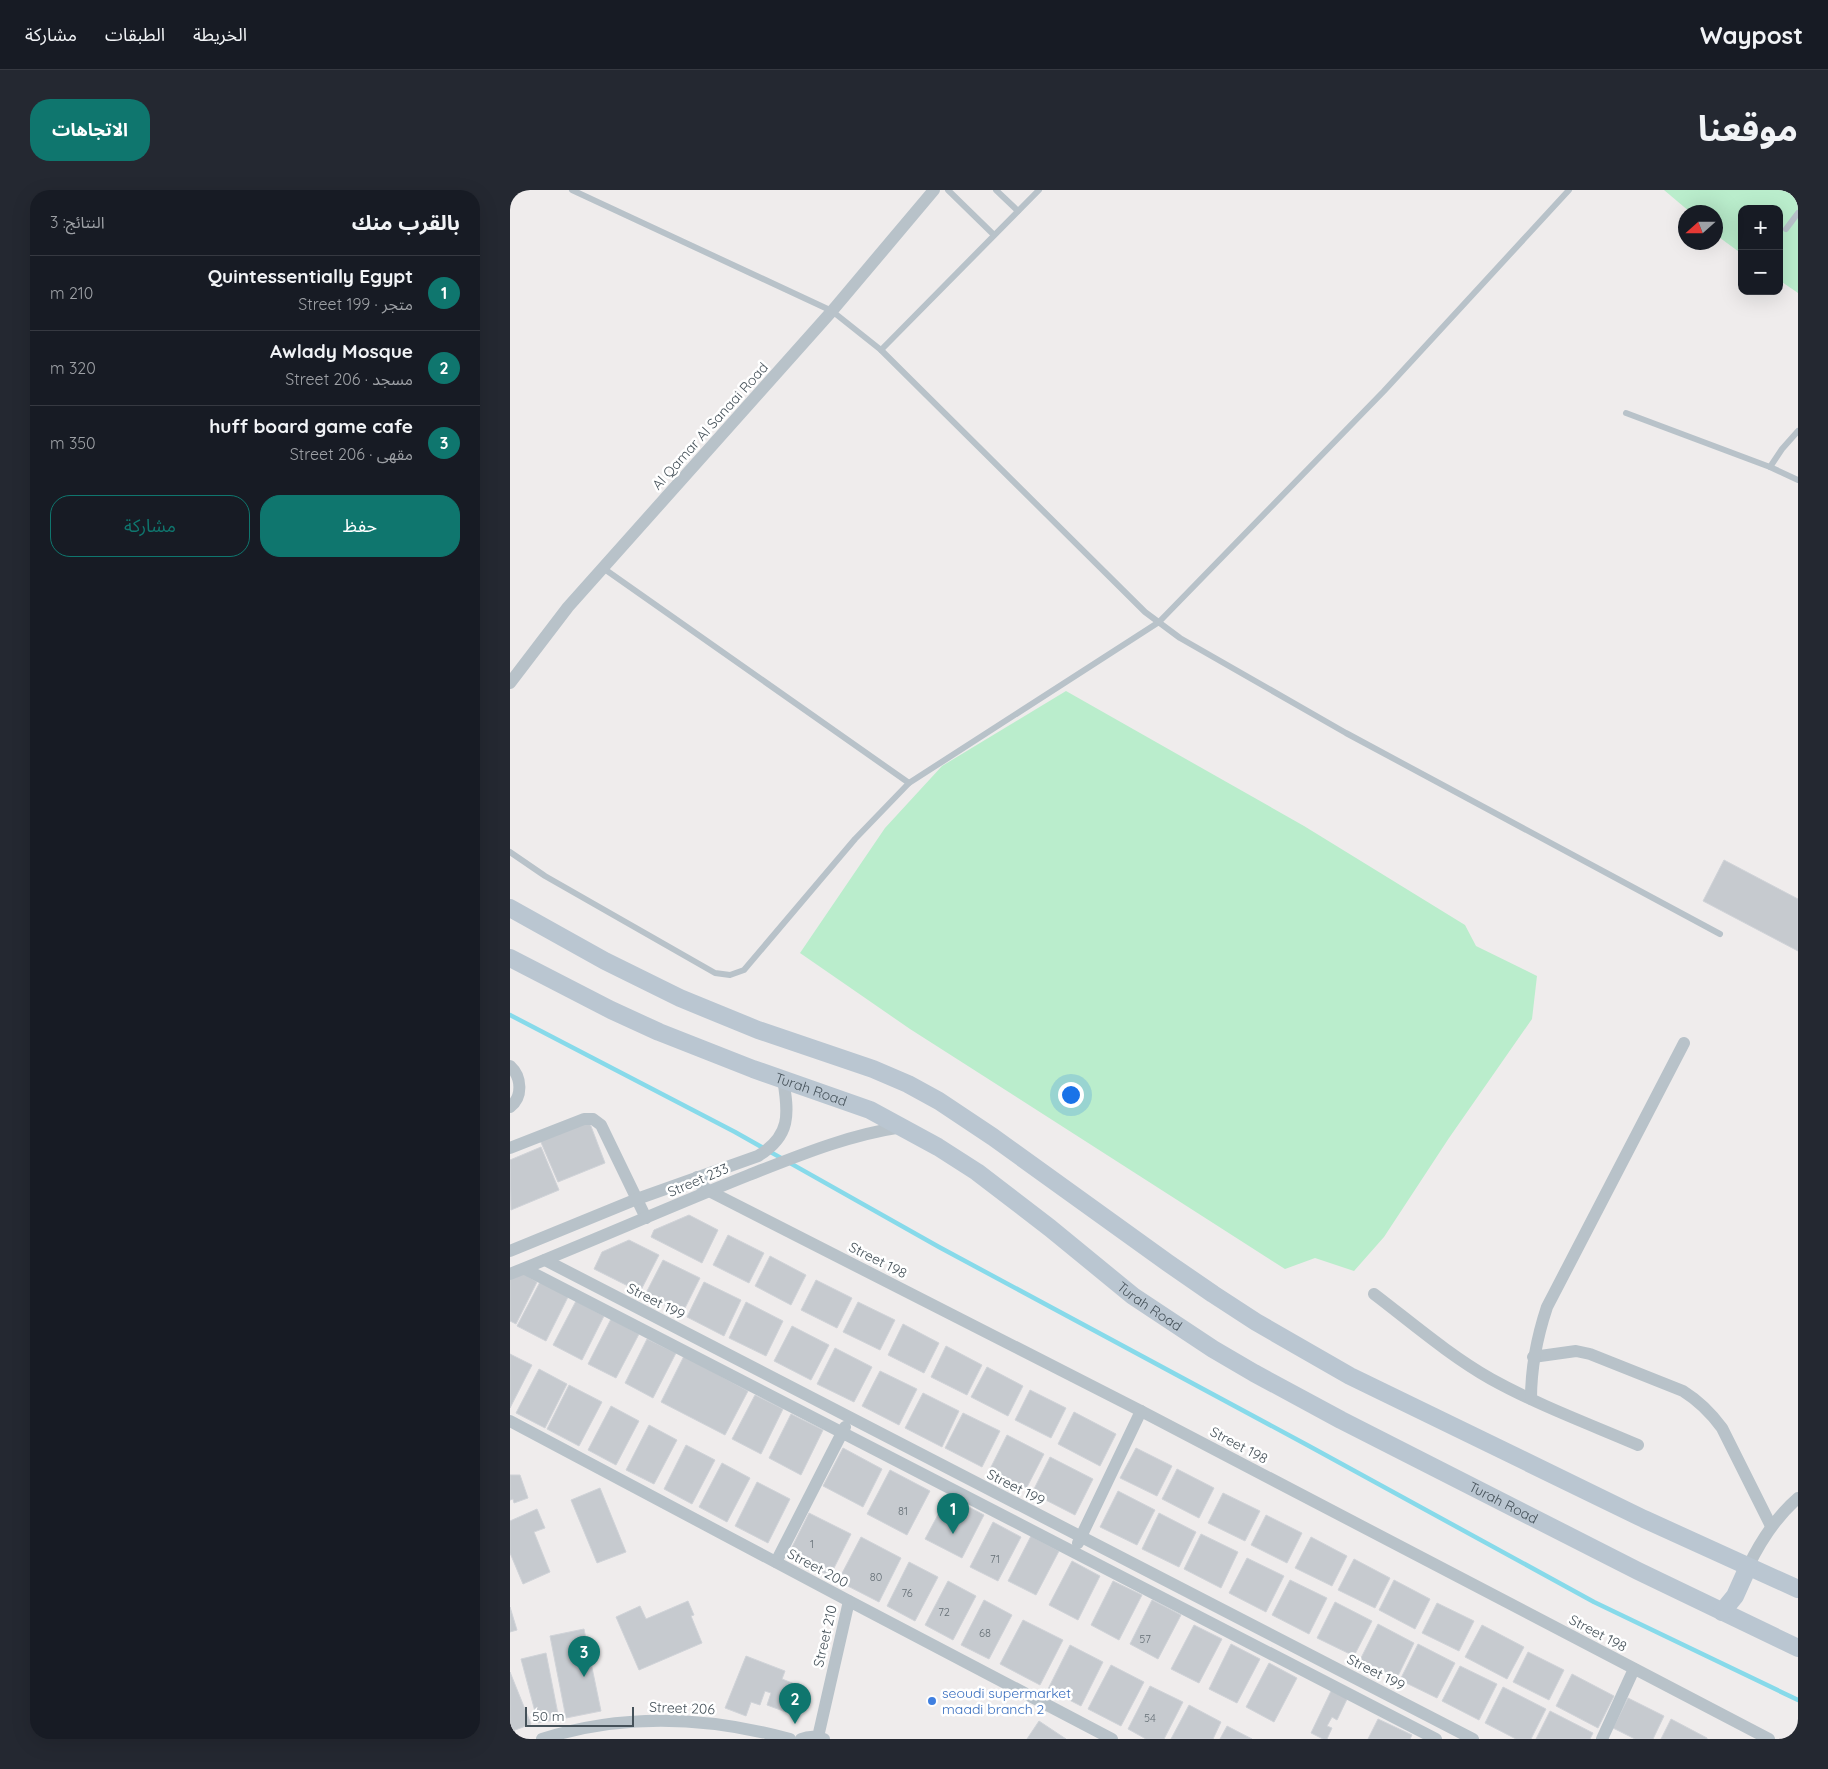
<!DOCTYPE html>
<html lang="ar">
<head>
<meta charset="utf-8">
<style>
  :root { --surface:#171b24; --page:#242831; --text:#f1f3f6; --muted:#9ea1a6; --line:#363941; --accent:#0f766e }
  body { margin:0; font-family:Quicksand,"Noto Sans Arabic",sans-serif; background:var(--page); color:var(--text); direction:rtl }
  .controls { position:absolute; right:15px; top:15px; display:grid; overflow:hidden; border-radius:10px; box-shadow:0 5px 20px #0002 }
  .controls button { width:45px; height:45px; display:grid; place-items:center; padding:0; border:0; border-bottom:1px solid var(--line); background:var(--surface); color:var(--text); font:25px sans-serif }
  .compass { position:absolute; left:1168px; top:15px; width:45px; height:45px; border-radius:50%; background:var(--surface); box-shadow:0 5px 20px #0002; rotate:249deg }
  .scale { position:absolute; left:15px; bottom:12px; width:109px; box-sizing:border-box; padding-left:5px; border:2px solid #455159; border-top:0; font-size:14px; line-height:18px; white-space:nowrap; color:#455159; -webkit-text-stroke:4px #fff; paint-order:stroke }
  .you { position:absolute; left:560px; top:904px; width:18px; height:18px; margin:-12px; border:4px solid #fff; border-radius:50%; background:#1a73e8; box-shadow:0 0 0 8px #1a73e833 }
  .badge { display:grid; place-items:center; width:32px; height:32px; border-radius:50%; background:var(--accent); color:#fff; font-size:16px; font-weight:700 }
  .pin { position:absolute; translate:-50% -41px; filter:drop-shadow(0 1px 2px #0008) }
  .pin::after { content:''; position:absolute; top:26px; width:18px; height:15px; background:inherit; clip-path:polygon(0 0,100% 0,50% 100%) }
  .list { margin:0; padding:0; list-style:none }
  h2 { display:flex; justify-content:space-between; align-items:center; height:65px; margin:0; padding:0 20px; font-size:21px }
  h2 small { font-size:16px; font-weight:400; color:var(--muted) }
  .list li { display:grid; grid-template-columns:32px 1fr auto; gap:15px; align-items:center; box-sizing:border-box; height:75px; padding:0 20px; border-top:1px solid var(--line) }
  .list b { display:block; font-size:19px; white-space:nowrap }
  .list p { margin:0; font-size:16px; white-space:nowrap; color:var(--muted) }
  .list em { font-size:16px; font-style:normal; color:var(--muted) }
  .actions { display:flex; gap:10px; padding:15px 20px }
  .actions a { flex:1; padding:11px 0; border:1px solid var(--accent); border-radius:20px; text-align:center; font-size:18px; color:var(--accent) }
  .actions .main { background:var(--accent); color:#fff }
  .map { position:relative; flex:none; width:1288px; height:1549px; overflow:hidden; direction:ltr; border-radius:20px }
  header { display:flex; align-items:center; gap:30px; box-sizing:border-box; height:70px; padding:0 25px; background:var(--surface); border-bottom:1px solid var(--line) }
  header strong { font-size:24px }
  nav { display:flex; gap:28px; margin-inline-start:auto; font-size:18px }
  .intro { display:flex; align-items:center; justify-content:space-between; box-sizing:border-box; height:120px; padding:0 30px }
  h1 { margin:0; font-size:35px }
  .button { padding:12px 22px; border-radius:20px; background:var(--accent); color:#fff; font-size:18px; font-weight:700 }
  main { display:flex; gap:30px; padding:0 30px }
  aside { flex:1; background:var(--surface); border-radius:20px; box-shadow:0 5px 20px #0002 }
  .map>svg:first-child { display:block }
  .green { fill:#baedcc }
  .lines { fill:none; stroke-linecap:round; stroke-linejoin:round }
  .stream { stroke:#87daea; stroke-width:4.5 }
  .building { fill:#c6cacf; stroke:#d0d3d8 }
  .lane { stroke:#b8c2c9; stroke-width:6 }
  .street { stroke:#b8c2c9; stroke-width:12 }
  .secondary { stroke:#bac6d1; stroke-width:18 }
  .shop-dot { fill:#3f7fe0; stroke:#fff; stroke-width:2 }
  .labels { text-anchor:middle; stroke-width:5; stroke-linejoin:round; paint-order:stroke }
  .number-label { font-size:11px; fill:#656f76 }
  .street-label { font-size:14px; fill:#455159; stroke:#fff }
  .shop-label { font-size:14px; fill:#366cbe; stroke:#fff; text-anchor:start }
</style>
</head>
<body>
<header>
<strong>Waypost</strong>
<nav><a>الخريطة</a><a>الطبقات</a><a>مشاركة</a></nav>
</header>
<div class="intro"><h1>موقعنا</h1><a class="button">الاتجاهات</a></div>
<main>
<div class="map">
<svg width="1288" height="1549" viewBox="0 0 1288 1549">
  <rect width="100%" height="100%" fill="#efecec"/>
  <!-- green -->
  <g class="green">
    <polygon points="1154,0 1288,0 1288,103 1269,90 1269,19 1232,19 1232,64 1206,45 1206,22 1180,22"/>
    <polygon points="556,501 794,636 955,735 966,756 1027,786 1022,829 939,948 874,1047 844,1081 805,1068 775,1079 400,839 290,763 375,638 432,576"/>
  </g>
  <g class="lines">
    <!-- stream -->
    <polyline class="stream" points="0,825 225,942 429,1057 799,1256 1084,1412 1288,1510"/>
  </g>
  <!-- building -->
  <g class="building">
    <polygon points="1214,670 1288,709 1288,761 1193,711"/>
    <polygon points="79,931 95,973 48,992 30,950"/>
    <polygon points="31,957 49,1000 1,1020 0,970"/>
    <polygon points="179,1025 208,1040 192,1073 141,1047 144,1040"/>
    <polygon points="218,1045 254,1063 239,1093 203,1075"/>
    <polygon points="119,1050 149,1065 130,1102 84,1079 92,1062"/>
    <polygon points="260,1066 296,1085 281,1115 245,1096"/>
    <polygon points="153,1070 190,1088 172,1124 135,1105"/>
    <polygon points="11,1082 27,1092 6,1134 0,1131 0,1087"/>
    <polygon points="306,1090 342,1108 327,1138 291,1120"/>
    <polygon points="30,1092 58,1107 36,1151 7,1136"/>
    <polygon points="194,1092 231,1110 214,1146 177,1127"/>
    <polygon points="66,1111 94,1126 72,1170 43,1155"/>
    <polygon points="236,1112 273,1131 256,1166 219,1148"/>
    <polygon points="348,1112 385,1130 370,1160 333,1142"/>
    <polygon points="101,1129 129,1144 106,1188 78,1174"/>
    <polygon points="393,1134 429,1153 414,1183 378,1165"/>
    <polygon points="282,1136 319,1155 301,1190 264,1171"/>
    <polygon points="137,1149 166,1163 143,1208 115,1193"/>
    <polygon points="436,1156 472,1175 457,1205 421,1187"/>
    <polygon points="325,1158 362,1177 344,1212 307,1194"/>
    <polygon points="0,1164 22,1175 0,1218"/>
    <polygon points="174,1166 238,1201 215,1245 151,1212"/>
    <polygon points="477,1177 513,1196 498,1226 461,1207"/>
    <polygon points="29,1179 57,1194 35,1238 6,1223"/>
    <polygon points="370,1181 407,1199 389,1235 352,1216"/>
    <polygon points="59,1195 92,1212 69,1256 37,1239"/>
    <polygon points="520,1200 556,1218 541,1248 505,1230"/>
    <polygon points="413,1203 449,1221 432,1257 395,1238"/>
    <polygon points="245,1205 273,1219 251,1264 222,1249"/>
    <polygon points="101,1216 129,1231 106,1275 78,1260"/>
    <polygon points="564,1222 606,1244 590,1276 548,1254"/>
    <polygon points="453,1223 490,1241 472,1277 435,1258"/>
    <polygon points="281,1224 313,1240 291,1285 259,1268"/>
    <polygon points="139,1235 167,1250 144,1294 116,1280"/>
    <polygon points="497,1245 534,1264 516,1299 479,1281"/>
    <polygon points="176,1255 205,1270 182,1314 154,1299"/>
    <polygon points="333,1258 372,1279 353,1317 313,1296"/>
    <polygon points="626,1258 662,1276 647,1306 610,1288"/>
    <polygon points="540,1267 583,1289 565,1325 522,1303"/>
    <polygon points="212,1273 240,1288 217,1332 189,1317"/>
    <polygon points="667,1279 704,1298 689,1328 652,1309"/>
    <polygon points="380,1280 420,1301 397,1345 357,1324"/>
    <polygon points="0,1285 10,1285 18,1308 4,1313 3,1309 0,1310"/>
    <polygon points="247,1292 280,1309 258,1353 225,1336"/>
    <polygon points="90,1298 116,1362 87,1373 61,1310"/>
    <polygon points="608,1301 645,1320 627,1355 590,1337"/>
    <polygon points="713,1303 750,1321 735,1351 698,1333"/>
    <polygon points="438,1306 474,1325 452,1368 415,1349"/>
    <polygon points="27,1319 35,1338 24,1342 40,1382 13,1394 0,1363 0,1331"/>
    <polygon points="299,1323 341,1344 320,1386 278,1365"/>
    <polygon points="649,1323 686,1342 669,1377 632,1359"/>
    <polygon points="756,1325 792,1343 777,1373 741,1355"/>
    <polygon points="483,1332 511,1347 488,1391 460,1377"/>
    <polygon points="691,1344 728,1362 711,1398 674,1379"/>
    <polygon points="521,1346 549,1361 526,1405 498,1391"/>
    <polygon points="351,1347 391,1368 369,1412 328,1391"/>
    <polygon points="801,1347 837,1366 822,1396 785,1378"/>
    <polygon points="737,1368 774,1386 756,1422 719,1403"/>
    <polygon points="844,1369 880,1388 865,1418 828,1400"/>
    <polygon points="562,1371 590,1386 568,1430 539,1415"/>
    <polygon points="399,1372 428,1387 405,1431 377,1416"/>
    <polygon points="780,1390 817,1408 799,1444 762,1425"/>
    <polygon points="884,1390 920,1409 905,1439 869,1420"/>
    <polygon points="438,1391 466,1406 443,1450 415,1435"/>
    <polygon points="603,1391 632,1405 609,1450 581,1435"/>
    <polygon points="474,1410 502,1425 479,1469 451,1455"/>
    <polygon points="642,1410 671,1425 648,1469 620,1454"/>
    <polygon points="178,1411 184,1425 181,1426 192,1453 129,1480 106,1427 130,1416 136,1429"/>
    <polygon points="825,1412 862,1431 844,1466 807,1448"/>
    <polygon points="927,1413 964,1431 949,1461 912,1443"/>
    <polygon points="0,1417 7,1440 0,1442"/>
    <polygon points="513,1430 553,1450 530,1495 490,1474"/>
    <polygon points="868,1434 904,1453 887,1488 850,1470"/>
    <polygon points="684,1435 712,1449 689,1493 661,1479"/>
    <polygon points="972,1435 1014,1457 997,1489 955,1467"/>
    <polygon points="74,1439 91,1521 56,1528 40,1446"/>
    <polygon points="721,1454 750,1469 727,1513 699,1499"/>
    <polygon points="908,1454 945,1473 927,1508 890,1490"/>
    <polygon points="560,1455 593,1472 571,1516 538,1499"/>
    <polygon points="1018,1462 1054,1480 1039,1510 1003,1492"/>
    <polygon points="36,1463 49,1529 28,1533 11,1469"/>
    <polygon points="236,1466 275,1481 272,1489 287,1495 276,1522 257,1515 261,1503 255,1501 250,1515 241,1512 236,1526 215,1518"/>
    <polygon points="759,1473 787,1488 764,1532 736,1517"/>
    <polygon points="601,1475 634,1492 611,1536 578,1519"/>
    <polygon points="950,1476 987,1494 969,1530 932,1511"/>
    <polygon points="0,1482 21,1534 0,1542"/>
    <polygon points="1062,1484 1104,1506 1088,1538 1046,1516"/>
    <polygon points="640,1496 673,1512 654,1549 636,1549 618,1539"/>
    <polygon points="993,1497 1036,1519 1021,1549 1006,1549 975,1533"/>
    <polygon points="822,1499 838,1507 827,1530 822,1527 817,1536 822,1538 817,1549 813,1549 801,1543"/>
    <polygon points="1118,1508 1154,1526 1143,1549 1125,1549 1103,1538"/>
    <polygon points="679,1515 711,1532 703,1549 661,1549"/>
    <polygon points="1040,1521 1083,1543 1080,1549 1026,1549"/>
    <polygon points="868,1529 902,1545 900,1549 858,1549"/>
    <polygon points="1161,1529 1197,1548 1197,1549 1151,1549"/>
    <polygon points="529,1531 556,1549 517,1549"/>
    <polygon points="717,1536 742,1549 710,1549"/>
  </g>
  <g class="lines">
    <!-- lane -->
    <g class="lane">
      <polyline points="62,0 322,121 371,160 635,422 670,448 836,543 1210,744"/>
      <polyline points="438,0 484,45"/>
      <polyline points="486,0 508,21"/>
      <polyline points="1276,39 1288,23"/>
      <polyline points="371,160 529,0"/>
      <polyline points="1116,223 1260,277"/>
      <polyline points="1288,241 1272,259 1260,277 1288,290"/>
      <polyline points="93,378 399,593"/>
      <polyline points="0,662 35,686 205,783 220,785 234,780 345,649 399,593 649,432 874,201 1059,0"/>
    </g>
    <!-- street -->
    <g class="street">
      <polyline points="0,493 58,417 322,121 424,0"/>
      <path d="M0 876C12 887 13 907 0 917"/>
      <polyline points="0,958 74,929 83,929 91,935 136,1028"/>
      <polyline points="187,987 191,995 199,1001 631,1221 1259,1549"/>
      <path d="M0 1061 127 1009 248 966C281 946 279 924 273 889"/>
      <polyline points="35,1070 963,1549"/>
      <polyline points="15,1079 926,1549"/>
      <path d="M0 1084C80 1052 159 1017 239 985 290 965 338 945 392 937"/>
      <path d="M864 1104C902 1133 939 1165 981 1189 1028 1215 1079 1234 1128 1255"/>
      <path d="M1023 1167 1066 1161 1080 1164 1173 1201C1189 1211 1201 1223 1212 1238L1261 1336"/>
      <path d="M1021 1209C1021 1176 1027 1147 1037 1117L1174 853"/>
      <polyline points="0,1231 339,1411 602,1549"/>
      <polyline points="568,1353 631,1221"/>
      <polyline points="266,1372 335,1237"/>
      <path d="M1238 1377C1251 1350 1266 1327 1288 1308"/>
      <polyline points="308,1547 339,1411"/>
      <path d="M32 1549C113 1523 199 1527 280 1549"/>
      <path d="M291 1549C299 1546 306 1546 314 1549"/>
      <polyline points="1092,1549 1124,1479"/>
    </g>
    <!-- secondary -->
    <g class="secondary">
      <polyline points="0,718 95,771 170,808 248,840 363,879 398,894 429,911 483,947 658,1073 703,1104 746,1132 840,1186 1134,1329 1288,1399"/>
      <path id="s1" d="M0 768 101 820 149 842 243 879 360 920 428 957 467 982 540 1038 623 1106 703 1159 744 1183 831 1230 1128 1381 1288 1458"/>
      <polyline points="1212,1422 1225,1406 1238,1377"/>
    </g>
  </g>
  <!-- markers -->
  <circle class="shop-dot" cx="422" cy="1511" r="5"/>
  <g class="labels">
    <!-- number labels -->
    <g class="number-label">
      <text x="393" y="1325">81</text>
      <text x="302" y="1358">1</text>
      <text x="485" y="1373">71</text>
      <text x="366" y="1391">80</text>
      <text x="397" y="1407">76</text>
      <text x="434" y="1426">72</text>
      <text x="475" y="1447">68</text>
      <text x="635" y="1453">57</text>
      <text x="640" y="1532">54</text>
    </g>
    <!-- street labels -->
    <g class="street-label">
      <text transform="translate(200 236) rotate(-48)" y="5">Al Qamar Al Sanaai Road</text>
      <text dy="5" stroke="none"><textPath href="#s1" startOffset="329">Turah Road</textPath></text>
      <text transform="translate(188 990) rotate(-23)" y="5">Street 233</text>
      <text transform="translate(368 1070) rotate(27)" y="5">Street 198</text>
      <text transform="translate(146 1111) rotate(27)" y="5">Street 199</text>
      <text dy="5" stroke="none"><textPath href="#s1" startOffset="734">Turah Road</textPath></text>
      <text transform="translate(729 1255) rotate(28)" y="5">Street 198</text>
      <text transform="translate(506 1297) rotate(27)" y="5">Street 199</text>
      <text dy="5" stroke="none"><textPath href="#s1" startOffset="1139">Turah Road</textPath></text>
      <text transform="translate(308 1378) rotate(28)" y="5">Street 200</text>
      <text transform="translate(1088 1443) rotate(28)" y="5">Street 198</text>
      <text transform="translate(315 1446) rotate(-77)" y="5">Street 210</text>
      <text transform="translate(866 1482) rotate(27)" y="5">Street 199</text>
      <text transform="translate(172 1518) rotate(2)" y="5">Street 206</text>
    </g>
    <!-- shop labels -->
    <g class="shop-label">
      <text x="432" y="1508">seoudi supermarket<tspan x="432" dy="16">maadi branch 2</tspan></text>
    </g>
  </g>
</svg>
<div class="controls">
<button>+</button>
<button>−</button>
</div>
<svg class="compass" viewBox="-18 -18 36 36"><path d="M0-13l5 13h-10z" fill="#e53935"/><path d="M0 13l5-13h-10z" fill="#9ea1a6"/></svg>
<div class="scale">50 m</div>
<div class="you"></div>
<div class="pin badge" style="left:443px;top:1344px">1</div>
<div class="pin badge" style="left:285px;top:1534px">2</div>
<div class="pin badge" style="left:74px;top:1487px">3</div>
</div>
<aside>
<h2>بالقرب منك<small>النتائج: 3</small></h2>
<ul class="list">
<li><span class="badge">1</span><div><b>Quintessentially Egypt</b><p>متجر · Street 199</p></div><em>210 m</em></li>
<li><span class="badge">2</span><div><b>Awlady Mosque</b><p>مسجد · Street 206</p></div><em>320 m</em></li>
<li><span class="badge">3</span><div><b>huff board game cafe</b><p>مقهى · Street 206</p></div><em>350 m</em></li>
</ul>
<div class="actions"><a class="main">حفظ</a><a>مشاركة</a></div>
</aside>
</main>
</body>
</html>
